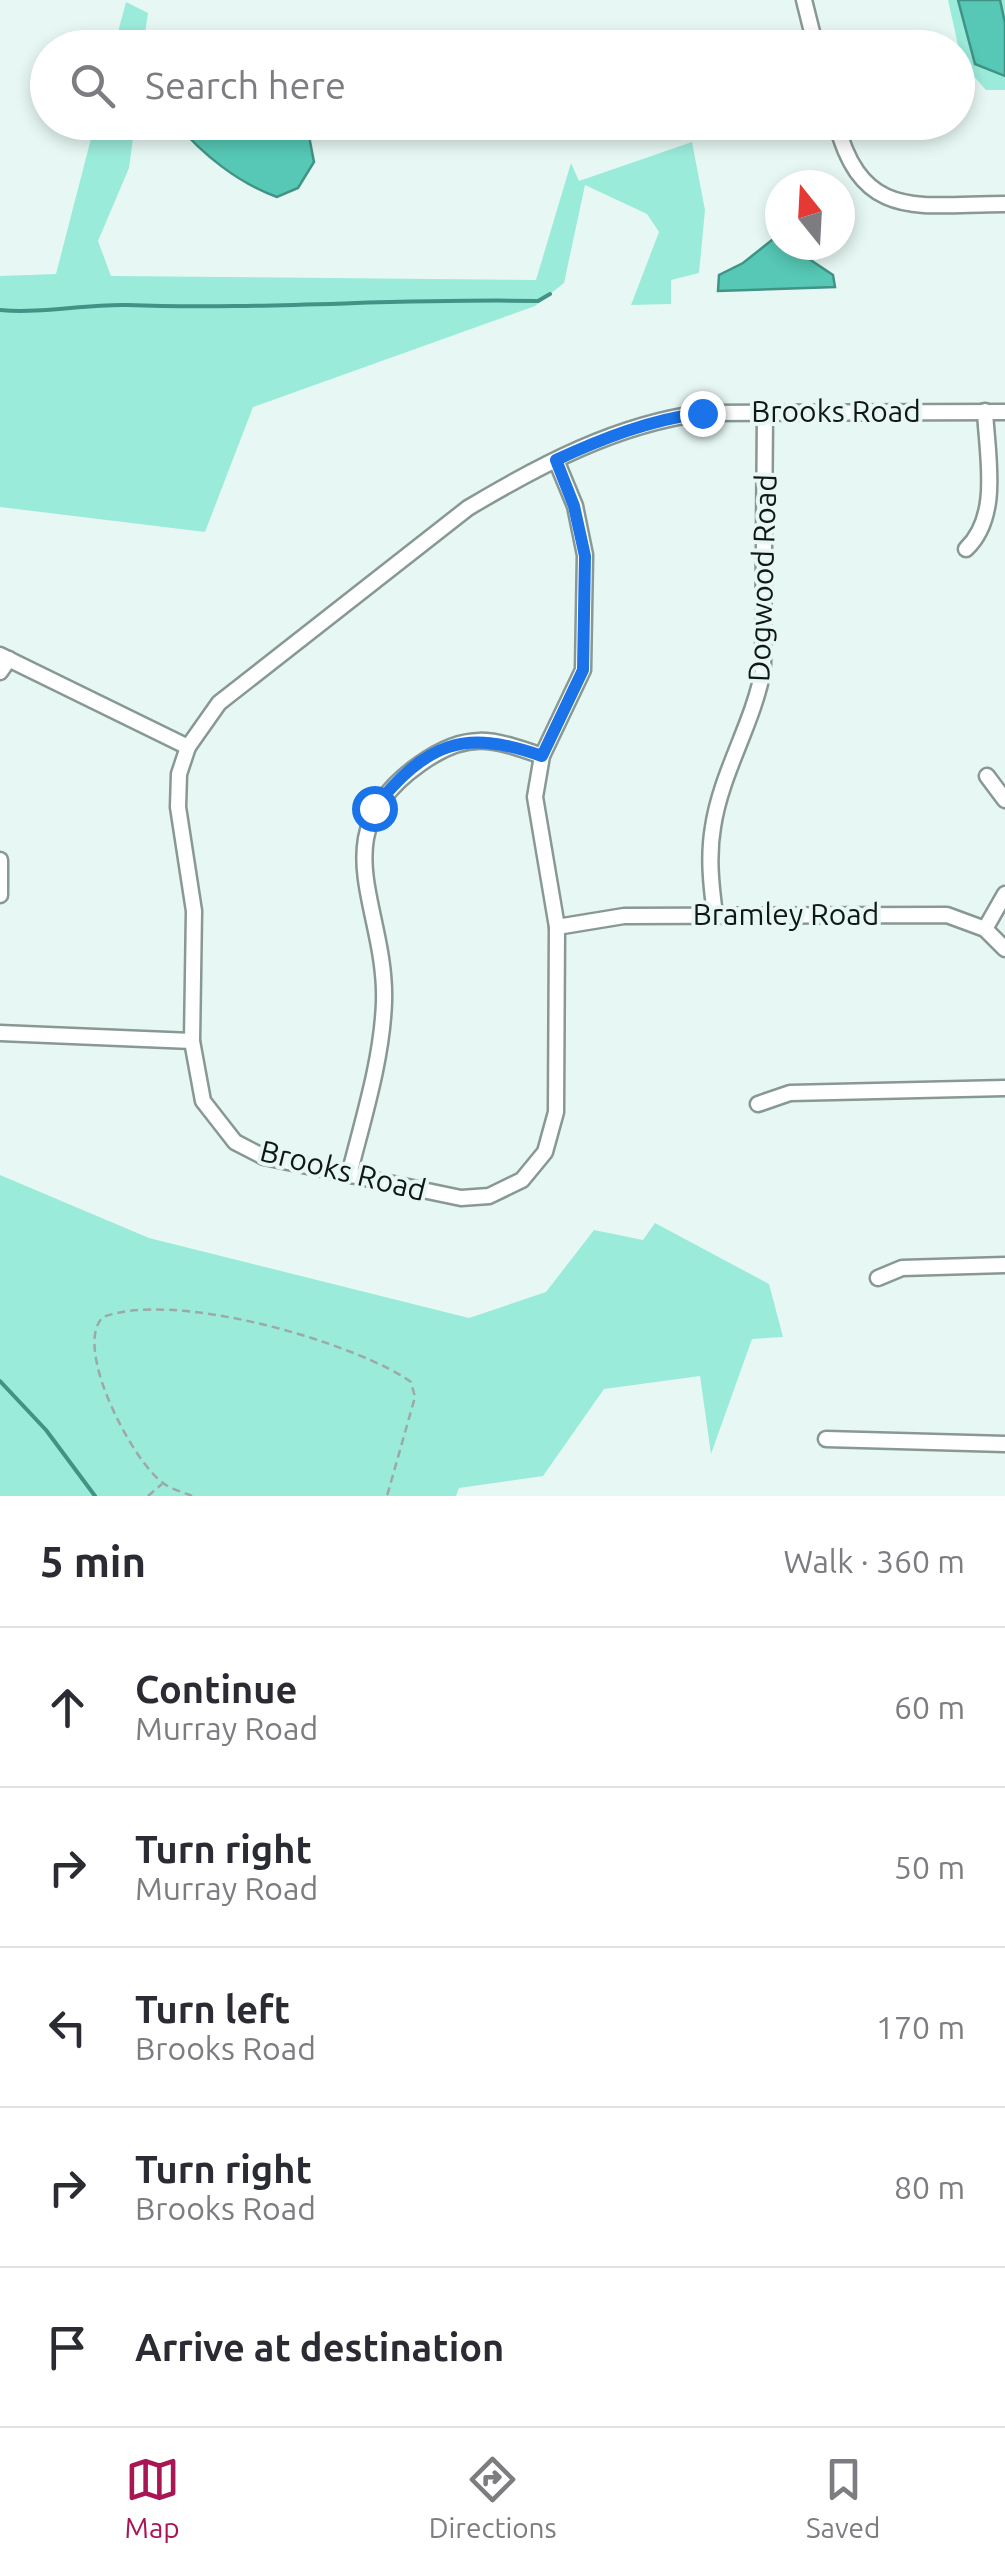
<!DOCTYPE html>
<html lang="en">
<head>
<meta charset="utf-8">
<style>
  :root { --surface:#fff; --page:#f7f7f7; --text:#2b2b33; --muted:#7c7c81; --line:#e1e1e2; --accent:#a81754 }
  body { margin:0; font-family:Ubuntu,sans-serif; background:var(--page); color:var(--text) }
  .compass { position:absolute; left:765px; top:170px; width:90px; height:90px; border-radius:50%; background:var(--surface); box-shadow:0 5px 15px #0003; rotate:342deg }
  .stop { position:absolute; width:30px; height:30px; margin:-22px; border:8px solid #1a73e8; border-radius:50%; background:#fff }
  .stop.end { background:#1a73e8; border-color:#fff; box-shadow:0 2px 10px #0008 }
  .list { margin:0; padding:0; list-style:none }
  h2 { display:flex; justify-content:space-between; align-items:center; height:130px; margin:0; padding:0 40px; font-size:42px }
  h2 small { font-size:32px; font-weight:400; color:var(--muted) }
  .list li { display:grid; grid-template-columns:65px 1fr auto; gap:30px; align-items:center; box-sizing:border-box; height:160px; padding:0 40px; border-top:2px solid var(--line) }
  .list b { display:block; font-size:38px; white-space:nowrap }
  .list p { margin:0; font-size:32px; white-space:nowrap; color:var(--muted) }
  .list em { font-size:32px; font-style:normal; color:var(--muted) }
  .icon { flex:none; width:55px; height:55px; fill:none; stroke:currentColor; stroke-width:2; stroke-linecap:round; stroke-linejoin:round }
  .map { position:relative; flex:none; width:1005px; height:1496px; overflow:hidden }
  .search { position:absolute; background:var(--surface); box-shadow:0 5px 15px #0003; left:30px; right:30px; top:30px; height:110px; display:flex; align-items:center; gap:25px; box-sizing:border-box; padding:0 35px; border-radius:55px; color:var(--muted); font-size:38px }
  .sheet { height:930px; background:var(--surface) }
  nav { display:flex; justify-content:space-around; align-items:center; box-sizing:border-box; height:140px; border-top:2px solid var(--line); background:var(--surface); font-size:28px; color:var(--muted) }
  nav a { display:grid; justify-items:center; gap:5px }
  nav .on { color:var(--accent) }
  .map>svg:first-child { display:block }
  .green { fill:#9bebdb }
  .water { fill:#56c8b5; stroke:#419385; stroke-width:2.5 }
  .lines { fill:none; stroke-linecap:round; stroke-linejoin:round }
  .stream { stroke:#419385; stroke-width:4 }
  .minor-casing { stroke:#889894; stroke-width:19 }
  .path { stroke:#9ca9a7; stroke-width:2.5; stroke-dasharray:8 5; stroke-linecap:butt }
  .minor { stroke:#fff; stroke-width:14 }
  .route { stroke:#1a73e8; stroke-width:12 }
  .labels { text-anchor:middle; stroke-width:8; stroke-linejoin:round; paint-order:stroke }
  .street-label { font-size:30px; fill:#111716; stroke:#e7f8f4 }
</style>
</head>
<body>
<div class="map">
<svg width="1005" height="1496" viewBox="0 0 1005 1496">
  <rect width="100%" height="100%" fill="#e7f8f4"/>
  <!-- green -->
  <g class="green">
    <polygon points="948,0 1005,0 1005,90 986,90 962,63"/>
    <polygon points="126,2 148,13 143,47 114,47"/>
    <polygon points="95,123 135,123 129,168 98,241 111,276 536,280 571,163 579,181 692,142 705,210 699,273 671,280 671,304 631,305 659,232 647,214 585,185 564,283 535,306 253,407 205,532 0,507 0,276 56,274"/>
    <polygon points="0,1175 149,1238 469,1318 546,1292 594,1230 643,1240 655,1223 769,1284 783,1337 752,1339 711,1454 700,1376 604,1389 543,1476 459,1488 456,1496 0,1496"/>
  </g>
  <!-- water -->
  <g class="water">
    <polygon points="958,0 1000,0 1005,23 1005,76 975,64"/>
    <path d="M176 123H296L309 136 314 162 298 188 277 197C238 183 202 154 176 123Z"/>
    <polygon points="777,236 780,245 788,245 833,275 835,287 718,291 719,275 743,263"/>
  </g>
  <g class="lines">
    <!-- stream -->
    <g class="stream">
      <path d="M0 310C42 314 84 304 127 305 263 310 401 298 538 301L550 294"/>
      <polyline points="0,1381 46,1430 95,1496"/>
    </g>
    <defs>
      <g id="minor">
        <polyline points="804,0 816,48"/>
        <path d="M836 122C862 223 919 204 1005 204"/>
        <path d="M556 460 575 506 585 555 583 670 542 756 535 797 557 927 556 1112 545 1152 522 1180 489 1196 461 1198 264 1157 235 1142 203 1101 192 1041 194 911 178 807 179 774 188 747 219 703 468 508C540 465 617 424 702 413L1005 412"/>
        <path d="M966 549C1001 516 987 456 985 411"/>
        <polyline points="0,655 188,747"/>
        <polyline points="0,672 9,659"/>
        <polyline points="987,776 1005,800"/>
        <polyline points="0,860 0,895"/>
        <path d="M715 914C711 885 708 856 713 827 721 773 753 724 763 670L765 413"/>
        <polyline points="557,927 624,916 947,915 985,929 1005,949"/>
        <polyline points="985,929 1005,894"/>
        <polyline points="0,1033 192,1041"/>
        <polyline points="758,1104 790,1093 1005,1088"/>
        <path d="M349 1175C363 1119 382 1060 384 1002 387 906 319 835 420 764 466 731 492 738 542 756"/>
        <polyline points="878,1278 902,1268 1005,1265"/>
        <polyline points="826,1439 1005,1444"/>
      </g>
    </defs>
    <!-- minor casing -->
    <use href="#minor" class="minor-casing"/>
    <!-- path -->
    <g class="path">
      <polyline points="148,1496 162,1484"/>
      <path d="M192 1496C183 1492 171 1489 163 1483 133 1462 72 1347 103 1317 173 1291 338 1338 402 1376L411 1382 415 1397 387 1496"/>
    </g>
    <!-- minor -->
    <use href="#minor" class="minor"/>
  </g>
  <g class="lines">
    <!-- route -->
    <path class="route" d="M374 808C427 743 463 728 542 756L583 670 585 556 574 506 556 460C603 438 650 420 702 413"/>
  </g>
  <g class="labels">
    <!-- street labels -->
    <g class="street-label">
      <text x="836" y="422">Brooks Road</text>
      <text transform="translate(763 578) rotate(-88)" y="10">Dogwood Road</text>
      <text x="786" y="925">Bramley Road</text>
      <text transform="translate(343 1171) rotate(14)" y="10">Brooks Road</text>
    </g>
  </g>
</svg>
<svg class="compass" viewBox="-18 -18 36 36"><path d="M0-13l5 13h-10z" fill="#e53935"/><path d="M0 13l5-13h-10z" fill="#7c7c81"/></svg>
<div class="stop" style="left:374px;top:808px"></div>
<div class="stop end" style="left:702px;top:413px"></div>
<div class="search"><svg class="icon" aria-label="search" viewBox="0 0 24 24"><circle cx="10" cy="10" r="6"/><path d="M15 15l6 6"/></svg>Search here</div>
</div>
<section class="sheet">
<h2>5 min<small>Walk · 360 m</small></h2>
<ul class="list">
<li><svg class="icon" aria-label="ahead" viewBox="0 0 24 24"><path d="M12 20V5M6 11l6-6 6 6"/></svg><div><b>Continue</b><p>Murray Road</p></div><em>60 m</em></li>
<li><svg class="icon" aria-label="right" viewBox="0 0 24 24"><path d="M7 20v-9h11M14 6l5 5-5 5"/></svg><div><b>Turn right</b><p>Murray Road</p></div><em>50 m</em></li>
<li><svg class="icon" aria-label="left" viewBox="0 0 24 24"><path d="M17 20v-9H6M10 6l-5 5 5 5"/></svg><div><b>Turn left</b><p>Brooks Road</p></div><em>170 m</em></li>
<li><svg class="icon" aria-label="right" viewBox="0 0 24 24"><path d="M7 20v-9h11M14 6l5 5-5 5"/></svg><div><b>Turn right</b><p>Brooks Road</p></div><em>80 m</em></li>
<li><svg class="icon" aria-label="arrive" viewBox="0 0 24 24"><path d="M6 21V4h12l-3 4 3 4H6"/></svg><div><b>Arrive at destination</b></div></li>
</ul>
</section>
<nav>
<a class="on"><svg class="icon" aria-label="map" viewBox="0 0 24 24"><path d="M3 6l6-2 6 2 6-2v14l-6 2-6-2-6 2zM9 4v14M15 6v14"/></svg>Map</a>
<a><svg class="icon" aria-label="directions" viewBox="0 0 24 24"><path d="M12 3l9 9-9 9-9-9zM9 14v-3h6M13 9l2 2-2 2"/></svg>Directions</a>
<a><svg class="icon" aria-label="saved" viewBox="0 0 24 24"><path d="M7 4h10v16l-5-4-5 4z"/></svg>Saved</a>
</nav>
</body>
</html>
